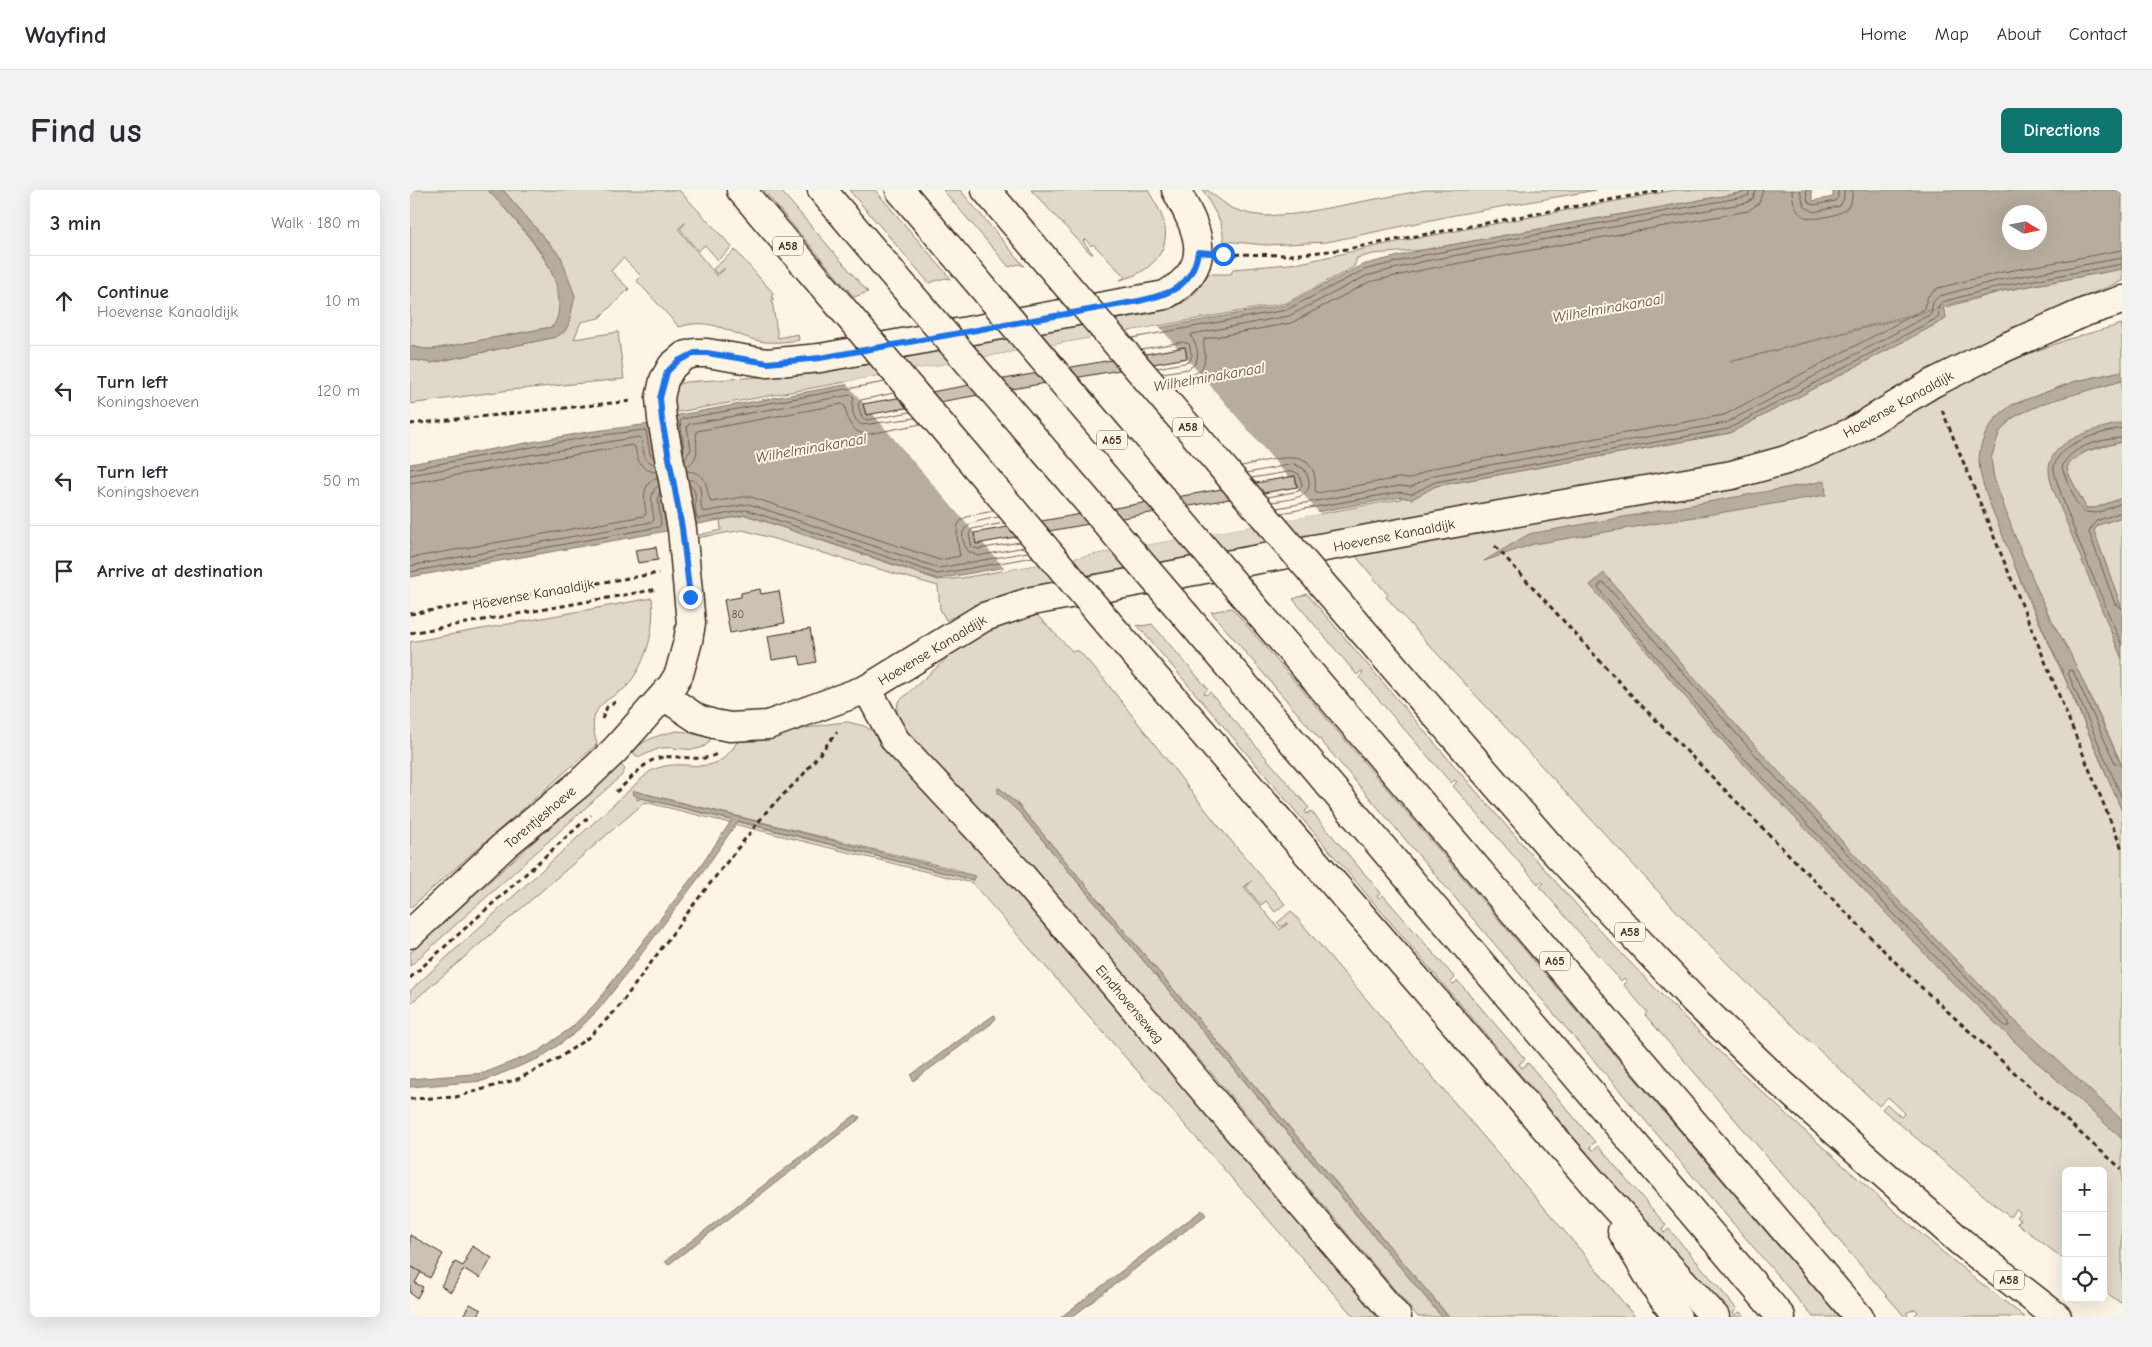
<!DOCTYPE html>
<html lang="en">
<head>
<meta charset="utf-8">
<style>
  :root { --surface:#fff; --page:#f2f2f3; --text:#2b2b33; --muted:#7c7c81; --line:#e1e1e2; --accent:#0f766e }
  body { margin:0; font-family:"Comic Neue",sans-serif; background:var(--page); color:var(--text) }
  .controls { position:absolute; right:15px; bottom:15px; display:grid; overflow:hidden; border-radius:8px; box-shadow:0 5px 20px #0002 }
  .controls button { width:45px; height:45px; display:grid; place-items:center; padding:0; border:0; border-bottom:1px solid var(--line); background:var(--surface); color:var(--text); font:25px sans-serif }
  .compass { position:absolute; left:1592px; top:15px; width:45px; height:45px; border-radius:50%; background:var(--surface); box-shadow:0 5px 20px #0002; rotate:100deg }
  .stop { position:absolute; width:15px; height:15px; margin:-11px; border:4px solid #1a73e8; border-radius:50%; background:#fff }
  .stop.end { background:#1a73e8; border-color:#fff; box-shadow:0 1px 5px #0008 }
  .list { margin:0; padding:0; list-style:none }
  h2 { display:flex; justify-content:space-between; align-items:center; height:65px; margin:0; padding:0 20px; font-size:21px }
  h2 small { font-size:16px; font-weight:400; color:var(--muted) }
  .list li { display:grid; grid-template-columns:32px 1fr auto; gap:15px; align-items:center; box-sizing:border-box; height:90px; padding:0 20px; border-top:1px solid var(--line) }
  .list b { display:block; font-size:19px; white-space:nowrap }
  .list p { margin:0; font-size:16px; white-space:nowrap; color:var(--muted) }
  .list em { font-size:16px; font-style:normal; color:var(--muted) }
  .icon { flex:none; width:28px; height:28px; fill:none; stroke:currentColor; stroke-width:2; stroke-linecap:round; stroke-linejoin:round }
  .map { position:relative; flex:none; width:1712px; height:1127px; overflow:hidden; border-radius:8px }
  header { display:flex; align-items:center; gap:30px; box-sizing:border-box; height:70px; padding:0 25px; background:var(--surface); border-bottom:1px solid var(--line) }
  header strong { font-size:24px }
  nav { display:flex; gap:28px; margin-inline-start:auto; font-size:18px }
  .intro { display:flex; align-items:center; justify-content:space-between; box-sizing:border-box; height:120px; padding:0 30px }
  h1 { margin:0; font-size:35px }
  .button { padding:12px 22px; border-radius:8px; background:var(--accent); color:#fff; font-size:18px; font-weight:700 }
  main { display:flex; gap:30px; padding:0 30px }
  aside { flex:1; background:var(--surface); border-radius:8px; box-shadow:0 5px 20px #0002 }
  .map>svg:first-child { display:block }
  .green { fill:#e0d8c8; stroke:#8e8173; fill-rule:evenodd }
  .water { fill:#b7ad9e; stroke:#85796b; fill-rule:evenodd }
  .pier { fill:#fcf5e5 }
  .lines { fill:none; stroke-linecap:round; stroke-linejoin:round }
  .shore { stroke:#6d5e51; stroke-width:1 }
  .building { fill:#ccc2b3; stroke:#3b2a1e }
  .minor-casing { stroke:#3b2a1e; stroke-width:31 }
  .highway-casing { stroke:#3b2a1e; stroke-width:31 }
  .path { stroke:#3b2a1e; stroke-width:3; stroke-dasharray:5 4; stroke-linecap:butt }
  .minor { stroke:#fcf5e5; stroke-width:28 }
  .highway { stroke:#fcf5e5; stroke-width:28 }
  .highway-bridge-casing { stroke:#3b2a1e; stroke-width:31; stroke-linecap:butt }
  .highway-bridge { stroke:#fcf5e5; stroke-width:28 }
  .route { stroke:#1a73e8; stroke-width:6 }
  .labels { text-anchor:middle; stroke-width:4; stroke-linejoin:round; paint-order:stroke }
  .number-label { font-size:11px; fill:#5f5043 }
  .shield { fill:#fcf5e5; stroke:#75675a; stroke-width:1 }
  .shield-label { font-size:12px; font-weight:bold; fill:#3b2a1e }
  .street-label { font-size:14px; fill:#3b2a1e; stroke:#fcf5e5 }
  .water-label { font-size:15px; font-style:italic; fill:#605144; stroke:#fcf5e5 }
</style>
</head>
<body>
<header>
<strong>Wayfind</strong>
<nav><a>Home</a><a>Map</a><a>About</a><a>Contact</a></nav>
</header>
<div class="intro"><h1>Find us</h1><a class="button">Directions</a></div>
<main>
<aside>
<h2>3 min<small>Walk · 180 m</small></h2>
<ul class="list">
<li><svg class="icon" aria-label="ahead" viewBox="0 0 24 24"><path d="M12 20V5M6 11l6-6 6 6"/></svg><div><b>Continue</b><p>Hoevense Kanaaldijk</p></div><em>10 m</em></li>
<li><svg class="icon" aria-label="left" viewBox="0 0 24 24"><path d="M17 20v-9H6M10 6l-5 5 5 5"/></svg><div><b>Turn left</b><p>Koningshoeven</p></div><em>120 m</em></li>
<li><svg class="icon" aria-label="left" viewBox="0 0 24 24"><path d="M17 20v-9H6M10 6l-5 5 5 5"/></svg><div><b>Turn left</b><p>Koningshoeven</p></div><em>50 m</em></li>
<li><svg class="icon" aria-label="arrive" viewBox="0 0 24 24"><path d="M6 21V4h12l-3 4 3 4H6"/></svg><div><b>Arrive at destination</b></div></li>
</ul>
</aside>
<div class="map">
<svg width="1712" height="1127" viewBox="0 0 1712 1127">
  <rect width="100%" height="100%" fill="#fcf5e5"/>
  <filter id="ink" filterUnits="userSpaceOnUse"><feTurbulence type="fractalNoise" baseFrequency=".02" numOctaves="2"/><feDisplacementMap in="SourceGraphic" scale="10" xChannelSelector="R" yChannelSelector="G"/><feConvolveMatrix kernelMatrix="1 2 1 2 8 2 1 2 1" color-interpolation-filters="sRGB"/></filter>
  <g filter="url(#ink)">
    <!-- green -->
    <g class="green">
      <path d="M0 0H78C100 25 177 102 142 137L24 159H15L0 156Z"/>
      <path d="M93 0H269L322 57 308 70 295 55 288 61 270 39 277 31 268 39 307 86 315 78 307 84 303 79 325 60 364 104 361 106 364 109 362 110 368 148 388 144 389 150C374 152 360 154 345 150 316 142 302 127 269 137L227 91 231 86 213 68 201 81 219 99 189 128 171 132 164 149 208 142 214 189 100 200 0 214V169L21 173 146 147 155 141 159 133 151 67Z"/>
      <polygon points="353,0 370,0 458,102 444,107"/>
      <polygon points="439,0 465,0 541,89 535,88 519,93"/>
      <polygon points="533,0 550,0 614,76 609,74 599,77"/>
      <path d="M621 0H738C742 8 748 16 751 24 766 58 741 83 710 90L715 87 683 54 681 56 675 49 673 51 683 64H681Z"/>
      <polygon points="793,0 797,0 821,18 840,24 855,26 885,24 1015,0 1186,0 1045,25 917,52 856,55 814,51 811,33"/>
      <path d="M1265 0H1346L1013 60 963 64 947 68 944 77 876 113 263 223 259 212 266 196 275 192 364 186 738 124C768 118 783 112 798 84H821L823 79 890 73 976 54Z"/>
      <polygon points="1712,79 1712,91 1683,103 1386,259 566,418 536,430 530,419 528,396 333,340 286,348 284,346 311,340 310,330 336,325 528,390 552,388 991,309 991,307 1002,309 1026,296 1320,243 1534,130 1536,127 1533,118 1593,101"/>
      <path d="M1712 134V181L1663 192 1602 215 1586 228 1575 245 1570 264 1571 284 1611 393 1652 482 1712 621V1114L1693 1100V981H1656V1071L1607 1033 1610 1030 1606 1027 1610 1022 1606 1019 1600 1027 1591 1020 1472 919 1477 914 1491 927 1495 923 1478 907 1469 916 1329 785 1284 740 1019 455 976 407 978 405 944 364 987 357 943 363 625 423 662 461H669L693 488 806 633 875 714 865 722 856 711 851 715 836 697 842 691 834 697 870 740 878 733 871 737 867 733 881 721 1173 1063 1225 1127H1039L605 611C598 609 595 600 588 598L589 603 609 622 1032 1127H1008L798 879 593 647 511 566 486 528 488 512 544 462 574 441 620 422 1349 287 1403 270 1465 244 1564 187 1604 169 1659 149Z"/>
      <path d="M1712 191V233L1656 253 1643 267 1640 289 1712 469V576C1690 523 1664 474 1638 423 1628 404 1621 384 1612 364 1602 341 1585 303 1581 279 1579 264 1584 248 1593 237 1614 212 1681 199 1712 191Z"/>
      <polygon points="1712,252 1712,308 1685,318 1676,318 1660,287 1657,278 1659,273 1677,261"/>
      <polygon points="1712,327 1712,419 1684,341 1688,335"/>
      <path d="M897 404C992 514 1085 626 1183 733 1256 812 1334 887 1415 959 1479 1017 1545 1075 1615 1127H1503L1508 1122 1505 1119 1496 1123 1499 1127H1495L1235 825 1237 822 1213 794 1217 791 1214 788 1211 791 1130 697 1134 693 1131 691 1128 694 1043 596 1047 592 1044 590 1041 593 949 487 953 483 951 481 947 485 883 409Z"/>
      <path d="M242 408C245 439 238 469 218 495 215 499 208 503 203 506 182 519 180 531 187 554L0 718V452Z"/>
      <polygon points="822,418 1429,1127 1403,1127 801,422"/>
      <polygon points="742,434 798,499 794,503 796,505 800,502 899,618 895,621 897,624 901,621 971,703 967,706 969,708 973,705 1045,788 1041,792 1043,794 1048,791 1115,869 1109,874 1112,878 1118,873 1185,952 1180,957 1183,960 1188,956 1256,1035 1252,1040 1254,1043 1259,1039 1327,1119 1323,1123 1325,1125 1330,1122 1334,1127 1317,1127 727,435 732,436"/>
      <path d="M438 532 454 536 468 544 991 1127H944L562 693 235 612 0 814V801L239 582C275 562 301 595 327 552 365 548 400 534 438 532ZM224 601 548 680 563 690 231 608 228 610 226 609 229 606Z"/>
      <path d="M267 541 276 542 301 548C293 567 268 556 253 558 245 559 237 564 230 567L225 565 223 561C236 548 249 545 267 541Z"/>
      <polygon points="210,574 215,579 212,585 0,776 0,763"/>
    </g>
    <!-- water -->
    <g class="water">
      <path d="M78 0H93L151 67 165 106 159 133 155 141 146 147 123 152 21 173 0 169V156L15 159H24L142 137C148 130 149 121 149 112 147 68 105 31 78 0Z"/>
      <path d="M1346 0H1401L1403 11 1423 7V0H1712V79L1592 101 1320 172 1533 118 1536 127 1534 130 1320 243 1026 296 1002 309 991 307 528 389 336 325 283 335 278 309 281 308 279 300 252 305 257 341 0 387V274L177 242 240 234 264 226 875 115 952 75 1013 60ZM1600 22H1630V52H1600ZM775 157 776 168 456 225 453 214ZM885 286 887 297 566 354 564 343Z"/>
      <path d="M1712 181V191L1637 212 1608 225 1601 229 1589 243 1581 269 1584 288 1604 344 1637 422 1659 461 1712 576V621C1692 574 1673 527 1652 481 1633 438 1612 396 1595 352 1587 329 1570 296 1569 272 1569 248 1582 228 1602 215L1663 192Z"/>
      <path d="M1712 233V252C1695 256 1665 259 1657 278L1660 287 1676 318H1685L1712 308V327L1688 335 1684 341 1712 419V469L1649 314C1645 303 1638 289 1639 277 1643 248 1689 238 1712 233Z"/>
      <polygon points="1415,291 1416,305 1124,354 1074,371 1119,344"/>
      <polygon points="1194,383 1296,502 1453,674 1603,829 1712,930 1712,949 1634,878 1624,870 1537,787 1323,563 1180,395"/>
      <path d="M588 598C595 600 598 609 605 611L1039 1127H1032L609 622 588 603Z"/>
      <polygon points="224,601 565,686 563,690 328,631 293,682 215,786 189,819 164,844 130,868 73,891 0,897 0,889 74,883 129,861 162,837 186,813 211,780 290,677 322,630 232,608 230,609 223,604"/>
      <polygon points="584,825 586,828 581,834 503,891 501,885"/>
      <polygon points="445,925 450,927 448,930 258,1075 255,1071"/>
      <polygon points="792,1020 796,1025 662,1127 651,1127"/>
    </g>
    <!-- pier -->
    <g class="pier">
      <polygon points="749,136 769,160 456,216 435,192"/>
      <polygon points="774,165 880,289 567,346 461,222"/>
      <polygon points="884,294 910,324 596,380 571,351"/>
    </g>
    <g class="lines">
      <!-- shore -->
      <g class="shore">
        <path d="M1382 0C1383 23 1392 32 1415 27 1431 24 1444 19 1442 0"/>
        <polyline points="1390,0 1394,16 1404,22 1430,16 1434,8 1434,0"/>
        <polyline points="1396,0 1398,12 1404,15 1425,11 1428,7 1428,0"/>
        <polyline points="722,148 876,120 954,80 1014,65 1334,7 1339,5 1339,0"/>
        <polyline points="731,159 773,152 779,154 782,166 779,172 747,178"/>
        <path d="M752 183 778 179 785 174C790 165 787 154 781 147L782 144 879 126 956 86 1015 71 1336 13 1343 9 1346 0"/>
        <path d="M758 190C773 187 796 187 795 165 795 160 793 155 794 149L881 133 959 92 1017 79 1338 21 1349 13 1353 0"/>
        <polyline points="484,203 451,210 448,215 452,228 458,230 500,222"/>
        <path d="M1712 238C1691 243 1651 251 1644 276 1641 291 1702 431 1712 456"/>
        <path d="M1712 248C1693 249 1658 256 1652 278L1666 312 1674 322 1687 323 1712 313"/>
        <polyline points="273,262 274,258 270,232 272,229 475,192"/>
        <path d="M275 269 281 259 277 237 279 234 440 205 444 207C441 217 442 230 452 235L505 228"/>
        <path d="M831 276C861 271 910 251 905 301L908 303 988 288 1000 289 1023 278 1314 225 1513 120 1518 106 1528 98 1588 83 1712 60"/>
        <path d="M276 277C293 267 284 255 287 241L432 214 435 216C437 231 442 244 459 244L511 234"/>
        <polyline points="0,279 178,247 234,240 236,241 240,264 244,268"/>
        <path d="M277 281C301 283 294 298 301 312L333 307H341L530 370 550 366C543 327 546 328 584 321"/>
        <path d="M837 283 884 274 894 279C911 308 882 309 862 312"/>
        <polyline points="0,285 228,247 231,248 235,269 245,275"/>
        <polyline points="842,288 883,281 889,284 892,295 889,301 858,307"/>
        <path d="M278 289C298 292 287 311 293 322L339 314 529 378 618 362"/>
        <path d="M0 293 222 255 225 257C227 270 231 281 246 282"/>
        <path d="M279 295C291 301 281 317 288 329L337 320 528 384 623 367"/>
        <polyline points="867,318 989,296 1001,297 1024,285 1316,233 1521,124 1523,112 1529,106 1589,90 1712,68"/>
        <polyline points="1712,322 1686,331 1679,342 1705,414 1712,418"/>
        <polyline points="871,323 990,302 1002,304 1025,292 1318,239 1529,127 1528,116 1532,112 1591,96 1712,74"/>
        <path d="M589 327C570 331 540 333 558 361L568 366 614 357"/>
        <polyline points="594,333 562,339 559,345 562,357 568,359 610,352"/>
        <path d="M0 368 234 326 236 324C234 309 231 295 247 287"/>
        <path d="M0 376 242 332 244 330C243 318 237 303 249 295"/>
        <polyline points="0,382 249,337 251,335 248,307 250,301"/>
        <polygon points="1193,392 1355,576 1411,635 1449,677 1599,832 1599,836 1595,836 1541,783 1326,560 1194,406 1188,397"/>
        <polyline points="1712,576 1705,573 1663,481 1659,480 1658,483 1712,608"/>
      </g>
    </g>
    <!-- building -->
    <g class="building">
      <polygon points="775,157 777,168 456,225 453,214"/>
      <polygon points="885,286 887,297 566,354 564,343"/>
      <polygon points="246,357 248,370 228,373 225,360"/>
      <polygon points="350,399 351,404 369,401 375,433 320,443 314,410 331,407 331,403"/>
      <polygon points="400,439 406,472 391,475 389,466 362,470 358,446"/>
      <polygon points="0,1045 33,1064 20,1088 0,1076"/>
      <polygon points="62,1056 82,1068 70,1088 54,1079 41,1102 31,1096 45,1072 53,1076 57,1070 55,1069"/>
      <polygon points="0,1076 11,1082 5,1093 13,1097 7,1108 0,1103"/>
      <polygon points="60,1114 71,1120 67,1127 52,1127"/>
    </g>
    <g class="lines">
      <defs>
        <g id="minor">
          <polyline points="457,499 485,550 611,685 987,1127"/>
          <polyline points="254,506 288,529 304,534 320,537 358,535 457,499 574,427 622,411 1061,330 1322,285 1376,270 1442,242 1521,194 1587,161 1675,122 1712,110"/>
          <path d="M0 744 96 654 169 594 205 560 261 497 269 484 278 451 281 433 272 339 252 229 250 208 254 190 262 176 274 166 285 163H297L357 173 410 168 755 105C806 76 789 42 766 0"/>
        </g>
        <g id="highway">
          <polyline points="331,0 426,111"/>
          <polyline points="412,0 495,98"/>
          <polyline points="490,0 562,85"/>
          <polyline points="576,0 637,72"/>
          <polyline points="919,402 1142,659 1284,810 1365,888 1551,1052 1647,1127"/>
          <polyline points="842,415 1449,1127"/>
          <polyline points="776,426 1371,1127"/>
          <polyline points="705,441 1190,1001 1305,1127"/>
          <polyline points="1212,1041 1244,1095 1267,1127"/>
        </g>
      </defs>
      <!-- minor casing -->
      <use href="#minor" class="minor-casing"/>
      <!-- highway casing -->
      <use href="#highway" class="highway-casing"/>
      <!-- path -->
      <g class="path">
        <polyline points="816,64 882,65 937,59 1253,0"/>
        <polyline points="1532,220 1712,659"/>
        <polyline points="0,234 222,211"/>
        <polyline points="1085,356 1223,507 1498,785 1678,950 1712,979"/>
        <polyline points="0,424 249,383"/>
        <polyline points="0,443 248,399"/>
        <polyline points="192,529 197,517 207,511"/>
        <path d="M206 602C216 594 230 577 241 571 261 560 290 575 306 564"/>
        <polyline points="0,788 181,625"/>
        <polyline points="0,909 46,907 108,889 149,868 179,847 207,819 284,714 357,621 392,586 427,542"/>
      </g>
      <!-- minor -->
      <use href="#minor" class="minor"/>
      <!-- highway -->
      <use href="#highway" class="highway"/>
      <defs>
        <g id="highway-bridge">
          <polyline points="637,72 919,402"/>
          <polyline points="562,85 842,415"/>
          <polyline points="495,98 776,426"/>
          <polyline points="426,111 705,441"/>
        </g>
      </defs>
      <!-- highway-bridge casing -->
      <use href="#highway-bridge" class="highway-bridge-casing"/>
      <!-- highway-bridge -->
      <use href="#highway-bridge" class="highway-bridge"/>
    </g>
  </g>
  <g class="lines" filter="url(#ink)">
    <!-- route -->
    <path class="route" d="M280 407 272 338 252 230 250 208 257 182 268 171 285 163H297L358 173 410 168 729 111C760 104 782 97 788 62L813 64"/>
  </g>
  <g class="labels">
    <!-- number labels -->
    <g class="number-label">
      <text x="328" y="428">80</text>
    </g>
    <!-- shield labels -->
    <g class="shield">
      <rect x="363" y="46.5" width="30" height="19" rx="4"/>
      <rect x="763" y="227.5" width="30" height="19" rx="4"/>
      <rect x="687" y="240.5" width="30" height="19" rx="4"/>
      <rect x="1205" y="732.5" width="30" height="19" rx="4"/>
      <rect x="1130" y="761.5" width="30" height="19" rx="4"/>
      <rect x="1584" y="1080.5" width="30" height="19" rx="4"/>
    </g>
    <g class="shield-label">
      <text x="378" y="60">A58</text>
      <text x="778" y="241">A58</text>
      <text x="702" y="254">A65</text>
      <text x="1220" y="746">A58</text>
      <text x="1145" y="775">A65</text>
      <text x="1599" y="1094">A58</text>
    </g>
    <!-- street labels -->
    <g class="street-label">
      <text transform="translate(1488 214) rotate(-29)" y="5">Hoevense Kanaaldijk</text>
      <text transform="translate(984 345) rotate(-11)" y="5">Hoevense Kanaaldijk</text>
      <text transform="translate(123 404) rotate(-10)" y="5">Hoevense Kanaaldijk</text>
      <text transform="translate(522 460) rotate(-31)" y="5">Hoevense Kanaaldijk</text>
      <text transform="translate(130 627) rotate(-40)" y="5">Torentjeshoeve</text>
      <text transform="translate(720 814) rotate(50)" y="5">Eindhovenseweg</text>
    </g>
    <!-- water labels -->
    <g class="water-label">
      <text transform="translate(1198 118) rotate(-10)" y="5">Wilhelminakanaal</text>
      <text transform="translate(799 187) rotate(-10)" y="5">Wilhelminakanaal</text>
      <text transform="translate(401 258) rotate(-10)" y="5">Wilhelminakanaal</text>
    </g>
  </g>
</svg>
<div class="controls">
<button>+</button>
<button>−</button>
<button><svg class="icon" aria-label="locate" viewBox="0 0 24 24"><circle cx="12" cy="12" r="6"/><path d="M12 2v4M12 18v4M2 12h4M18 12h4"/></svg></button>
</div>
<svg class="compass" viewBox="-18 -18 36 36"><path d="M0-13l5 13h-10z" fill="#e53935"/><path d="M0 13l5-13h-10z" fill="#7c7c81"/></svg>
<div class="stop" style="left:813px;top:64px"></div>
<div class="stop end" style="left:280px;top:407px"></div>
</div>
</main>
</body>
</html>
